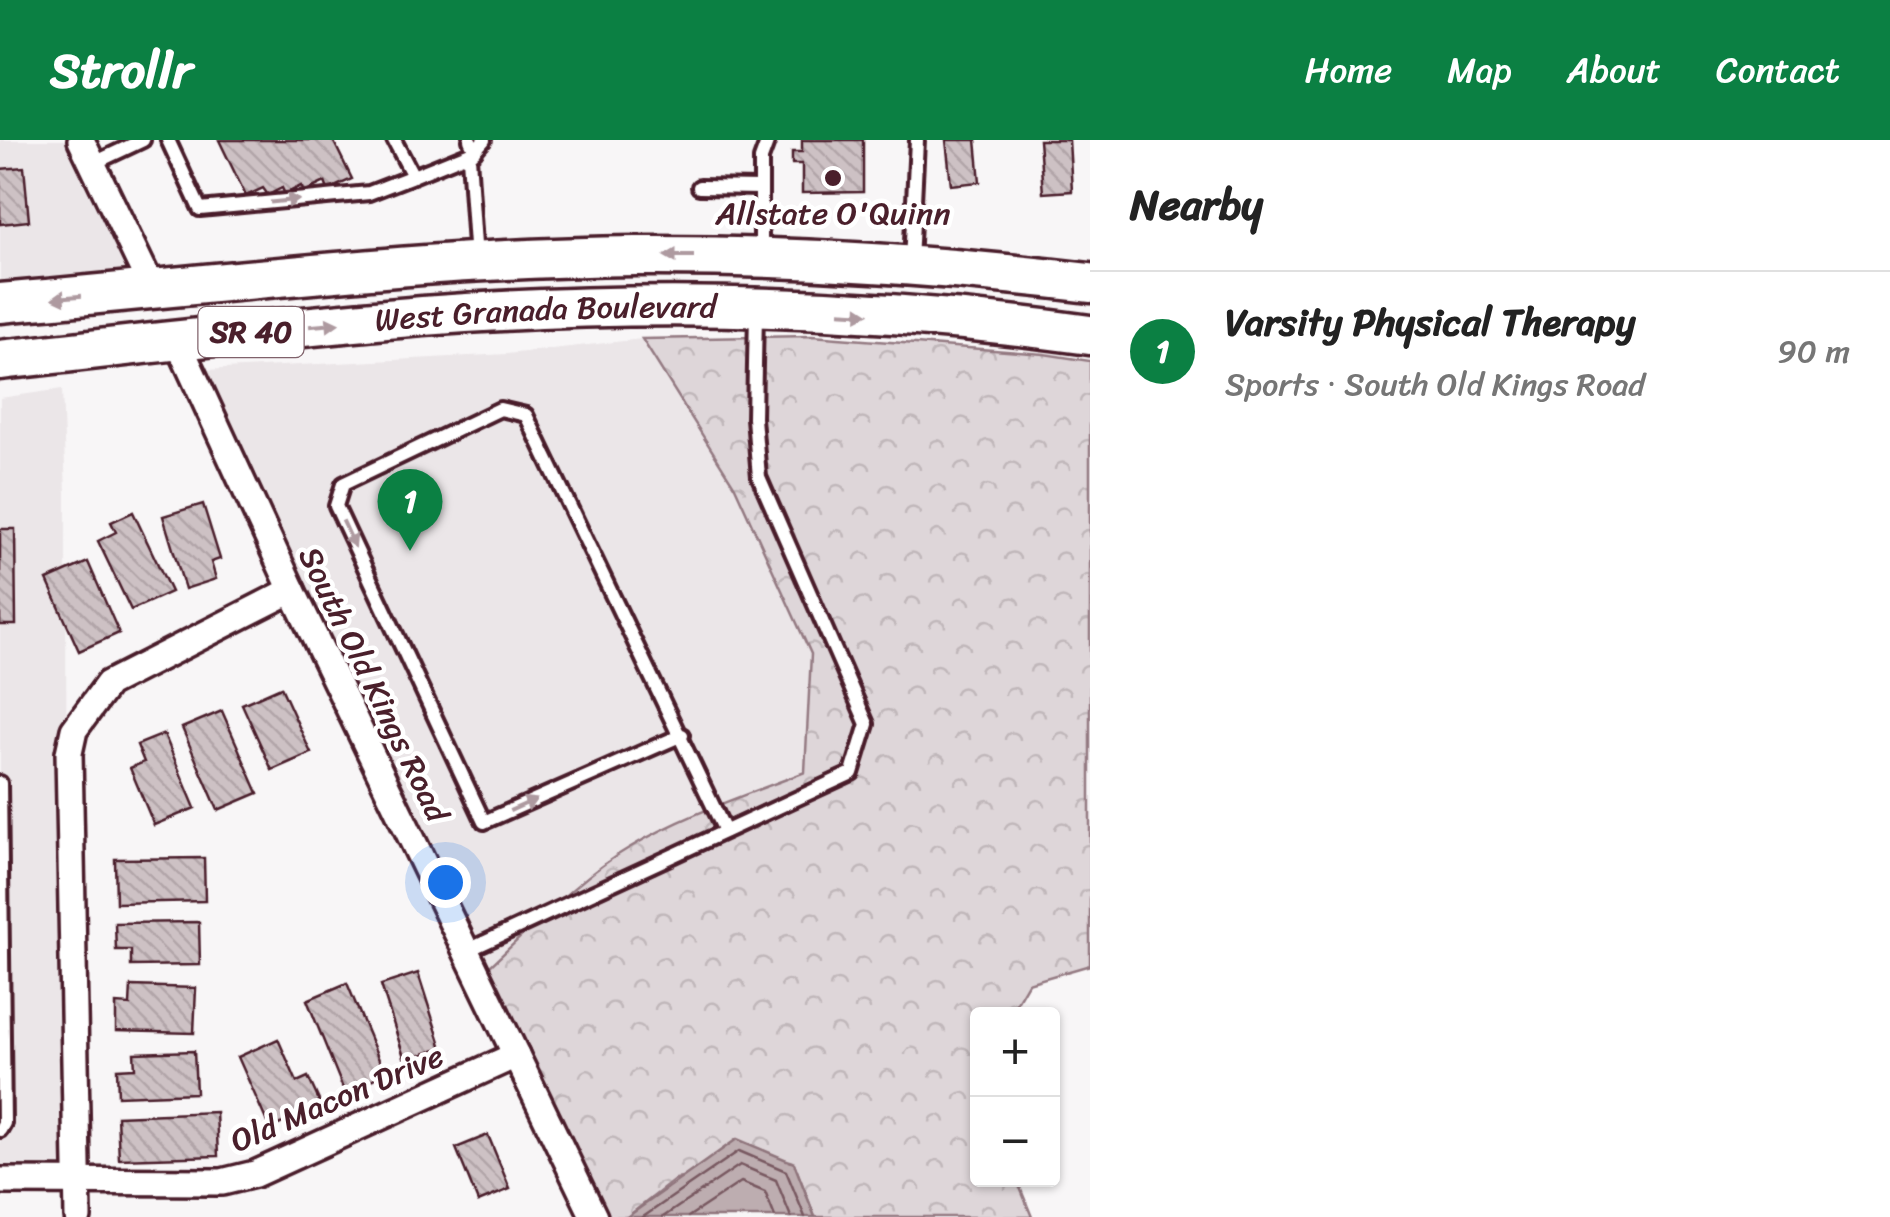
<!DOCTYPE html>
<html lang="en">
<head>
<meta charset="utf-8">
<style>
  :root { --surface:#fff; --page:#f2f2f2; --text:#222; --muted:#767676; --line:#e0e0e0; --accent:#0b8043 }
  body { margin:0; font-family:Sriracha,sans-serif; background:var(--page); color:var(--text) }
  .controls { position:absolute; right:30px; bottom:30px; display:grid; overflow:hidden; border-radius:10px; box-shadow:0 2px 8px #0004 }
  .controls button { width:90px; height:90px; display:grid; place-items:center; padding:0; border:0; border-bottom:2px solid var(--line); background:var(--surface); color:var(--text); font:50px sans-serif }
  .you { position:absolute; left:445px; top:742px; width:35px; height:35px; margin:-25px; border:8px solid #fff; border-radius:50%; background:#1a73e8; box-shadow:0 0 0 15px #1a73e833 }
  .badge { display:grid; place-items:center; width:65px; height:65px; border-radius:50%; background:var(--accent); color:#fff; font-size:32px; font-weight:700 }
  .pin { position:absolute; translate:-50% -82px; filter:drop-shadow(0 2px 5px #0008) }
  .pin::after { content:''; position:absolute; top:52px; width:35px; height:30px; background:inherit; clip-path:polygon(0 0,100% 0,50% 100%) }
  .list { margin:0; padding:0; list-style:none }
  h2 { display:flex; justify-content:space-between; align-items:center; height:130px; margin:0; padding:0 40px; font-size:42px }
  h2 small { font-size:32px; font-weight:400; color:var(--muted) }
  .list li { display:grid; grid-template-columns:65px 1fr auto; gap:30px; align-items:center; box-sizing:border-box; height:160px; padding:0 40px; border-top:2px solid var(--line) }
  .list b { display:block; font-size:38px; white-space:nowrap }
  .list p { margin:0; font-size:32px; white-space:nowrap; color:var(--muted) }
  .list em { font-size:32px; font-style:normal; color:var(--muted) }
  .map { position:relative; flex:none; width:1090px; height:1077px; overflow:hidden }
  header { display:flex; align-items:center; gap:60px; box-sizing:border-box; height:140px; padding:0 50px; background:var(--accent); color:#fff }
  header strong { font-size:48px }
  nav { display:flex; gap:55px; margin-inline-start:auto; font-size:35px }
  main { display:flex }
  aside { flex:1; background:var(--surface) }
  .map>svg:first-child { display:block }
  .built { fill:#ebe6e8 }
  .forest { fill:url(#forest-crowns); stroke:#947a82; stroke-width:2.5 }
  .water { fill:#bdadb0; stroke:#8f747b; stroke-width:2.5 }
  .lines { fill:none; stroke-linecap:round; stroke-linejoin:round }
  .shore { stroke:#785860; stroke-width:2.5 }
  .building { fill:url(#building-back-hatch); stroke:#4a1f2b; stroke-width:2.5 }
  .service-casing { stroke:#4a1f2b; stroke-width:20 }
  .minor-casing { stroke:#4a1f2b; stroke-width:32 }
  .primary-casing { stroke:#4a1f2b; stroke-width:45 }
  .service { stroke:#fff; stroke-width:12 }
  .minor { stroke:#fff; stroke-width:25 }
  .primary { stroke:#fff; stroke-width:38 }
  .oneway { fill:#ae9aa0 }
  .poi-dot { fill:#4a1f2b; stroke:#fff; stroke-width:4 }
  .labels { text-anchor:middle; stroke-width:9; stroke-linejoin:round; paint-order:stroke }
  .shield { fill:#fff; stroke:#80626b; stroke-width:2.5 }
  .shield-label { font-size:30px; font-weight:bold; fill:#4a1f2b }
  .poi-label { font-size:32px; fill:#4a1f2b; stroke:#fff }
  .street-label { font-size:32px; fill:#4a1f2b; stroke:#fff }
</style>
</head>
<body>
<header>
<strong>Strollr</strong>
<nav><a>Home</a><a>Map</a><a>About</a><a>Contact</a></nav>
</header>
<main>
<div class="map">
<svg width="1090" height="1077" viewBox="0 0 1090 1077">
  <defs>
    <pattern id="forest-crowns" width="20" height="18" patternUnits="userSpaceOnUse" patternTransform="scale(2.5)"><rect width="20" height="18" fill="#ded6d9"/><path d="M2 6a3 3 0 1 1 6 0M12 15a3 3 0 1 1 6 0" fill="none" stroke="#c0b7ba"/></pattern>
    <pattern id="building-back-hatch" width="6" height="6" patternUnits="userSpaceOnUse" patternTransform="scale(2.5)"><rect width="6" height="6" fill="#cdc1c4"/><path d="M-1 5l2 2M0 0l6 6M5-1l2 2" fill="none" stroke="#b2a5a9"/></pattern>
  </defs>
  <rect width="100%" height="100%" fill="#f8f6f7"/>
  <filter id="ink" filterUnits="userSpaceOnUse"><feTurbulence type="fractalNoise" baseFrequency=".01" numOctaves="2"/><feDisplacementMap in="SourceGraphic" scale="20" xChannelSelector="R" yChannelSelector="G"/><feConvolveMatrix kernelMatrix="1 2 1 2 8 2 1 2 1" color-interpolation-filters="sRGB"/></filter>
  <g filter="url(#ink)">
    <!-- built -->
    <g class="built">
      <polygon points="0,0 66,0 128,131 0,145"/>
      <polygon points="642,199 735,347 811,514 805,632 692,676 590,735 489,827 315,467 205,230 507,214"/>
      <polygon points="62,249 66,353 67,1027 0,1027 0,258"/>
    </g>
    <!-- forest -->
    <path class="forest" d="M812 196 1044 214 1090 221V825L1028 843 1010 874H978V1040H1017L1032 1077H815L794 1023 676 1039 627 1077H609L489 827C533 787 577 738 629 708 684 675 746 655 805 632L811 514 735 347 642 199Z"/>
    <!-- water -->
    <polygon class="water" points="737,999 794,1023 815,1077 627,1077"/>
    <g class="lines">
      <!-- shore -->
      <g class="shore">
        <polyline points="643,1077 739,1011 786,1031 805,1077"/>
        <polyline points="663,1077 740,1025 776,1040 791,1077"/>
        <polyline points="688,1077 741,1042 765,1052 775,1077"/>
      </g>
    </g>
    <!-- building -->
    <g class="building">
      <polygon points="219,0 333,0 352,39 328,50 325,42 304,52 301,46 285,54 282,48 268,55 263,48 246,56"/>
      <polygon points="802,0 863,0 863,52 802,53 802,24 792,24 792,12 802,12"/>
      <polygon points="946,0 976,0 980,42 951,45"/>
      <polygon points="1039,0 1069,0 1072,51 1043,53"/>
      <polygon points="24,27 29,81 0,84 0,29"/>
      <polygon points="203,364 220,419 211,422 216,439 185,449 163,376"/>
      <polygon points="133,372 171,452 131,470 98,401 116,392 111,382"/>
      <polygon points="0,389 15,389 16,485 0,485"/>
      <polygon points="88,422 119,493 79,511 47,440"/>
      <polygon points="281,547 311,613 272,630 242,564"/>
      <polygon points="222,571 258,653 218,670 182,588"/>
      <polygon points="164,594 195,668 154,685 130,628 144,622 137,605"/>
      <polygon points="204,718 205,761 116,763 115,719"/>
      <polygon points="199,782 200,825 131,826 131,810 116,810 115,783"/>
      <polygon points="418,833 442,908 405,920 381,845"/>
      <polygon points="347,843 385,934 359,945 363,955 348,961 307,860"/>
      <polygon points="131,846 196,848 194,893 116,891 116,864 130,865"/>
      <polygon points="278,899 297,942 308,937 321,965 270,989 238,917"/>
      <polygon points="194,911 196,953 118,956 117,929 135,928 134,913"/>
      <polygon points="216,972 218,1016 119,1019 117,976"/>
      <polygon points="488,995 510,1049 478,1062 456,1008"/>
    </g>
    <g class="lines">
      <defs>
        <g id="service">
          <polyline points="168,0 200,69 369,53 413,36 394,0"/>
          <polyline points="92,24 143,0"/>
          <polyline points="413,36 475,11 470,0"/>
          <polyline points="699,47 761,48"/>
          <polyline points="761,116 761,19 768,0"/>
          <polyline points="476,120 469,17 484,0"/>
          <polyline points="911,122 917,0"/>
          <polyline points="682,595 484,682 336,366 343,344 500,269 526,275 725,691"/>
          <polyline points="0,643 4,983 0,990"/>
          <polyline points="466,811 852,633 867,584 759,337 754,278 756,171"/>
        </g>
        <g id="minor">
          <polyline points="81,0 153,150"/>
          <polyline points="177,200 292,450 594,1077"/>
          <polyline points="0,1041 222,1042 255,1034 516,915"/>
          <polyline points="78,1077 69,613 74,590 108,544 292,450"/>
        </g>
        <g id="primary">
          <path d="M0 163C212 145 423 118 636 116 788 115 939 125 1090 143"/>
          <path id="s1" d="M0 220C141 205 282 187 423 176 644 159 870 164 1090 195"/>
        </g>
      </defs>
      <!-- service casing -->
      <use href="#service" class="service-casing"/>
      <!-- minor casing -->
      <use href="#minor" class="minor-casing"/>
      <!-- primary casing -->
      <use href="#primary" class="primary-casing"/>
      <!-- service -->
      <use href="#service" class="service"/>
      <!-- minor -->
      <use href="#minor" class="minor"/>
      <!-- primary -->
      <use href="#primary" class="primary"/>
    </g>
    <!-- one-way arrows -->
    <defs><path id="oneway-solid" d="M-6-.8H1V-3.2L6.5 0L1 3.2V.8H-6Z" transform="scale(2.5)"/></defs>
    <g class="oneway">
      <use href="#oneway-solid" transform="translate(285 61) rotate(-6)"/>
      <use href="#oneway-solid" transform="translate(679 116) rotate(-180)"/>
      <use href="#oneway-solid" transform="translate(67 157) rotate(175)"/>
      <use href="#oneway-solid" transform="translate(854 173) rotate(3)"/>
      <use href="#oneway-solid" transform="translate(324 185) rotate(-5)"/>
      <use href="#oneway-solid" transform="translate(349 394) rotate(65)"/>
      <use href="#oneway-solid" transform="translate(523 665) rotate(-24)"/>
    </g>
  </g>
  <!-- markers -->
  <circle class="poi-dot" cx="833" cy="38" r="10"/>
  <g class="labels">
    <!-- shield labels -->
    <rect class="shield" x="198.5" y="167" width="105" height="50" rx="8"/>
    <g class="shield-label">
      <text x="251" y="202">SR 40</text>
    </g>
    <!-- poi labels -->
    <g class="poi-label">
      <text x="833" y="84">Allstate O'Quinn</text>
    </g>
    <!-- street labels -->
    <g class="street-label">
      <text dy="11" stroke="none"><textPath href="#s1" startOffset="548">West Granada Boulevard</textPath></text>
      <text transform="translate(374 544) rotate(64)" y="11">South Old Kings Road</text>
      <text transform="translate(337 958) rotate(-23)" y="11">Old Macon Drive</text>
    </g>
  </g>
</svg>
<div class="controls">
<button>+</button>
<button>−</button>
</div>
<div class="you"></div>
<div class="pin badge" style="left:410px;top:411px">1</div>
</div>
<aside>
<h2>Nearby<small></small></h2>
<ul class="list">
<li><span class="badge">1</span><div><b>Varsity Physical Therapy</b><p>Sports · South Old Kings Road</p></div><em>90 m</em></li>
</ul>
</aside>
</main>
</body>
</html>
